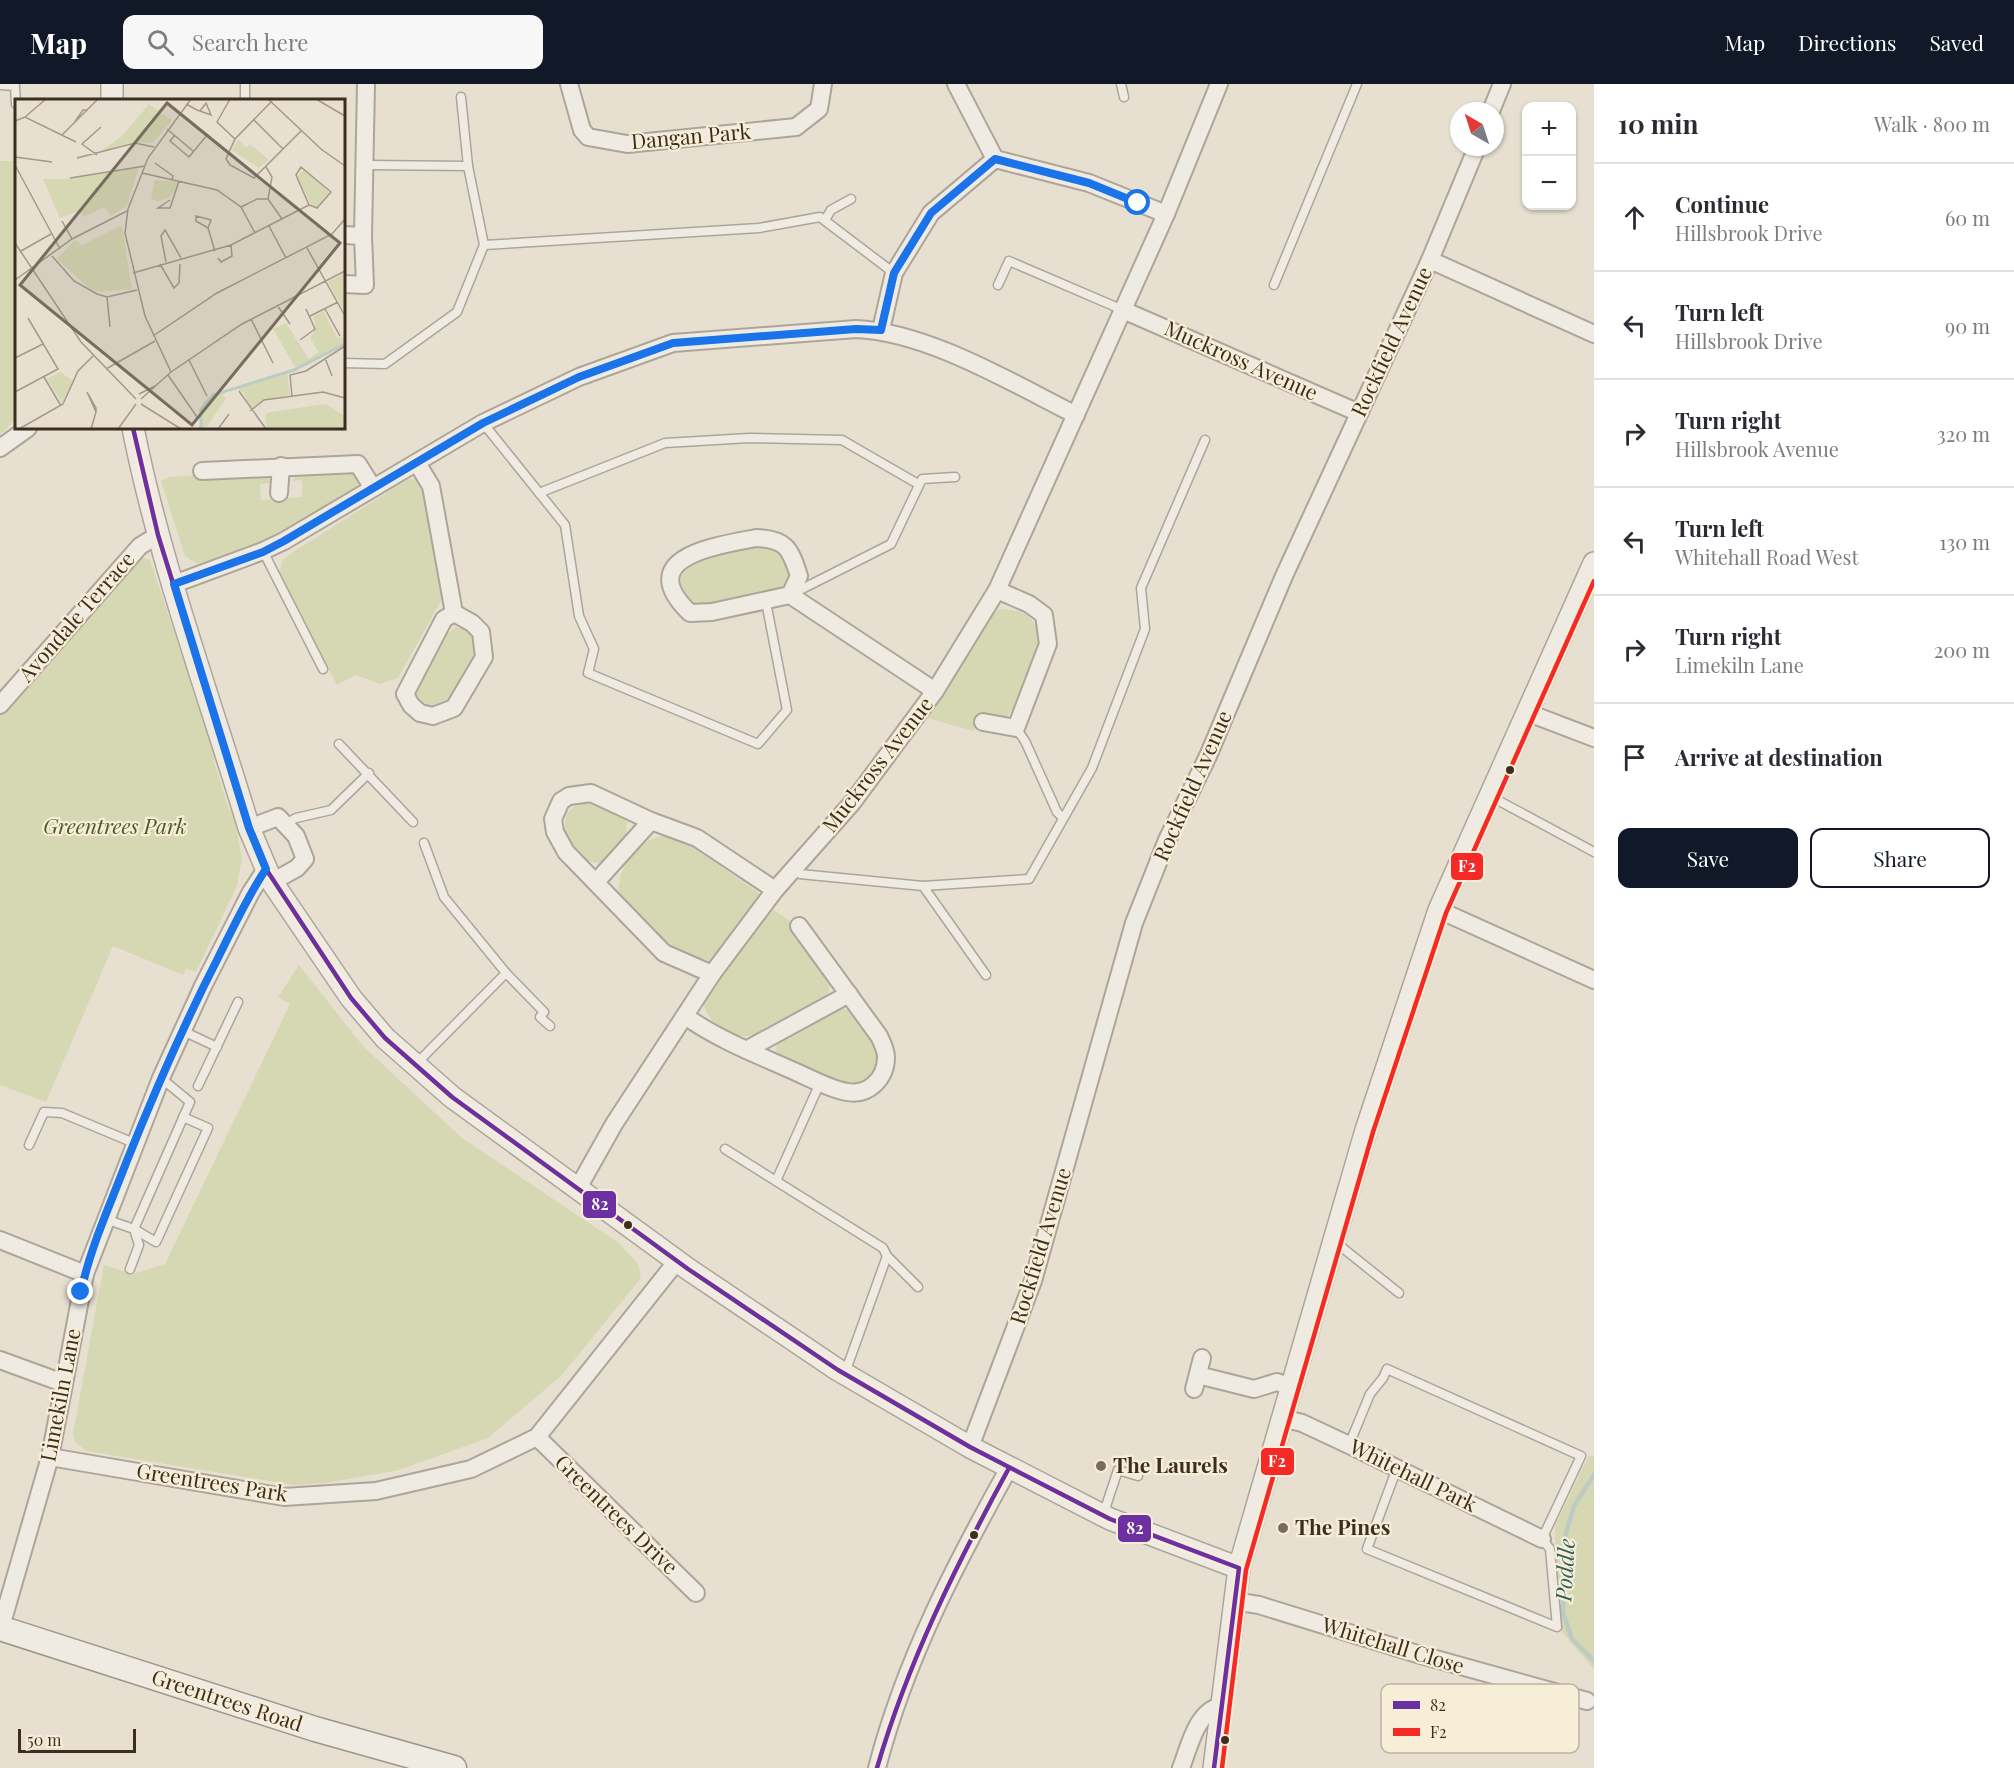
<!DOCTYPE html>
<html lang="en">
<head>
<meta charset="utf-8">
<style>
  :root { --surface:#fff; --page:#f7f7f7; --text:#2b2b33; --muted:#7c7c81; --line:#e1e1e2; --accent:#111827 }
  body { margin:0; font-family:"Playfair Display",serif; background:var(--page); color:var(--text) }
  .controls { position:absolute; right:18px; top:18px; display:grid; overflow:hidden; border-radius:12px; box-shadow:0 2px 4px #0004 }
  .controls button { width:54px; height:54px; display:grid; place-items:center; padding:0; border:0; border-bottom:2px solid var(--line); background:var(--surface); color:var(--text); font:30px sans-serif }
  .compass { position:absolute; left:1450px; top:18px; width:54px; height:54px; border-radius:50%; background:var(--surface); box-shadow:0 2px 4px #0004; rotate:321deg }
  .scale { position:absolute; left:18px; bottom:15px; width:118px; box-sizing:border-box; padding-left:6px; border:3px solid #3d2e20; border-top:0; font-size:16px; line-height:21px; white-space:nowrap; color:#3d2e20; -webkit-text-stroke:4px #f7eed8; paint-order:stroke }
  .stop { position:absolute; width:18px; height:18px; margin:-14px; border:4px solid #1a73e8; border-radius:50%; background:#fff }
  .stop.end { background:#1a73e8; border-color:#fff; box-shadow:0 2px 6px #0008 }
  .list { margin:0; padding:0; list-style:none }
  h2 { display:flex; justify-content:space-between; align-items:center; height:78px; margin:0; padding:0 24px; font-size:26px }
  h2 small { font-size:20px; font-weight:400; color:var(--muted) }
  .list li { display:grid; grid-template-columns:39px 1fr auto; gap:18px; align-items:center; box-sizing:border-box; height:108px; padding:0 24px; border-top:2px solid var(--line) }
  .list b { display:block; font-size:22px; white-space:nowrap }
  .list p { margin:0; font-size:20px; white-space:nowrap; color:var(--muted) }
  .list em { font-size:20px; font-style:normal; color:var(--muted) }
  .actions { display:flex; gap:12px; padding:18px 24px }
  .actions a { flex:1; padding:14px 0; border:2px solid var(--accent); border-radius:12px; text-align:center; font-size:21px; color:var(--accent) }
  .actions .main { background:var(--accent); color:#fff }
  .icon { flex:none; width:33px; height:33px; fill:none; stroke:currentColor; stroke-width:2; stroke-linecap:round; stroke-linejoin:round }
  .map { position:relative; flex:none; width:1594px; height:1684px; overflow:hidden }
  header { display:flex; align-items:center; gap:36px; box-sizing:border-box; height:84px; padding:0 30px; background:var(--accent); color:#fff }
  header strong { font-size:28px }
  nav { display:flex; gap:33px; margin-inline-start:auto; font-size:21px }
  .search { width:420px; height:54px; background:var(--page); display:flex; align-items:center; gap:15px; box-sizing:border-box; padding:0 21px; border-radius:12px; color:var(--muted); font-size:22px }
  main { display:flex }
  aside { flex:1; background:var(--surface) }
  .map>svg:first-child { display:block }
  .green { fill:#d6d7b3 }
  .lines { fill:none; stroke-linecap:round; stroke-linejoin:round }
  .stream { stroke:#bcccc2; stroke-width:4.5 }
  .service-casing { stroke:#ada599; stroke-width:11 }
  .minor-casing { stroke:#ada599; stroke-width:20 }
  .tertiary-casing { stroke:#ada599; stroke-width:24 }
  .secondary-casing { stroke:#9c958a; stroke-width:27 }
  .service { stroke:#efebe3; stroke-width:8 }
  .minor { stroke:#efebe3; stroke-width:16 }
  .tertiary { stroke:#efebe3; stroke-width:21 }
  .secondary { stroke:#efebe3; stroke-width:24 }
  .bus-1-casing { stroke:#f7eed8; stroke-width:9 }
  .bus-2-casing { stroke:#f7eed8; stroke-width:9 }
  .bus-1 { stroke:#6c30a1; stroke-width:4.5 }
  .bus-2 { stroke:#f52a26; stroke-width:4.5 }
  .route { stroke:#1a73e8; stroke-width:8 }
  .bus-dot { fill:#3d2e20; stroke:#f7eed8; stroke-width:2 }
  .poi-dot { fill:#786c5e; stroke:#f7eed8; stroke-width:2 }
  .labels { text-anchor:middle; stroke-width:4.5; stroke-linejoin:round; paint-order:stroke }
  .street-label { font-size:21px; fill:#3d2e20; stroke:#f7eed8 }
  .park-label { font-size:21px; font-style:italic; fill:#4d5a26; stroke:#f7eed8 }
  .poi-label { font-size:21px; font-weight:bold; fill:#3d2e20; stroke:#f7eed8; text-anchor:start }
  .water-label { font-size:22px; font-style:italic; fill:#2f5d5a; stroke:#f7eed8 }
  .inset-river { fill:none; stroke:#bcccc2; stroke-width:3 }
  .inset-road { fill:none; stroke:#a3998a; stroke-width:1.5 }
  .view { fill:#786c5e; fill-opacity:0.15; stroke:#786c5e; stroke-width:3 }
  .inset-edge { fill:none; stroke:#3d2e20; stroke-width:3 }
  .key { fill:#f7eed8; stroke:#bfb4a1; stroke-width:1.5 }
  .key-label { font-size:16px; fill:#3d2e20 }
  .line-badge { stroke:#f7eed8; stroke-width:2 }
  .badge-label { font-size:16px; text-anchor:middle; font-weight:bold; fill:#fff }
</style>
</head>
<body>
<header>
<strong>Map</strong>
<div class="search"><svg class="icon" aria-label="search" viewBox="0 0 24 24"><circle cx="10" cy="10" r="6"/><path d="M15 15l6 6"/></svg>Search here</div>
<nav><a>Map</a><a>Directions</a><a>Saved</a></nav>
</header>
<main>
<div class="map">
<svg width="1594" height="1684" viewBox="0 0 1594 1684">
  <rect width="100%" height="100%" fill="#e7e0d1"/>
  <!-- green -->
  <g class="green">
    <polygon points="0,77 16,77 16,335 0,351"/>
    <polygon points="244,388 266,390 271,399 260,400 261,416 302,413 302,396 293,397 296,390 350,389 355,393 358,400 355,407 282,450 211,477 196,479 185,472 161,397 169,393"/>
    <polygon points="409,395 422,395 443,513 398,594 380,600 356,591 337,601 279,487 283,476 293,468"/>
    <path d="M765 461 783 469 790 489 787 499 778 506 703 523C680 515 673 494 690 476Z"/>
    <polygon points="142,473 150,476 216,672 214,678 229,726 233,728 242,774 237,802 196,888 186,884 183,891 113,862 46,1018 0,1001 0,630 131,481"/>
    <path d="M1000 525C1023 526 1037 532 1040 557L1013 625 1002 639 981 635 973 647 924 633 992 529Z"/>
    <polygon points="456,543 471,547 476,554 476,576 449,618 428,626 417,619 413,609 438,558"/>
    <path d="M581 717C600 719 613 725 627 738L625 757 599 779C573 777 560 753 567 729Z"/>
    <path d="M662 752H674L685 757 760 810 712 878 664 862 618 811C619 782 633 759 662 752Z"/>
    <path d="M772 825 793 839 798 856 831 899 826 915 755 951C731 956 709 942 703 918Z"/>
    <polygon points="299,881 363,962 462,1054 619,1159 638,1180 641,1194 562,1291 488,1354 399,1386 326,1399 294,1401 86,1367 75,1358 73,1350 104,1181 133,1190 165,1180 290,920 278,913"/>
    <polygon points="843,924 857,931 878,965 878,987 861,1000 842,1001 780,973 776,967 777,957 835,925"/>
    <polygon points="1594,1371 1594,1586 1558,1543 1555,1497 1555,1442 1588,1373"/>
  </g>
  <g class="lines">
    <!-- stream -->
    <polyline class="stream" points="1594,1391 1574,1422 1566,1449 1563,1529 1572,1555 1594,1577"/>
    <defs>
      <g id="service">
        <polyline points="245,0 245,16"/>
        <polyline points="1121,0 1124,13"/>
        <polyline points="0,1 15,2 16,20"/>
        <polyline points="366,81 468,82"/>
        <polyline points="825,136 831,126 851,115"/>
        <polyline points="484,161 759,144 820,133 894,189"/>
        <polyline points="998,201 1009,177 1123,226"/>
        <polyline points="1274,201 1357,0"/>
        <polyline points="344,279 385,280 457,228 484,161 468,82 461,13"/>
        <polyline points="483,339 565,441 579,532 594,565 588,589 758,660 787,626 766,518"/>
        <polyline points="539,409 665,359 749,354 842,356 918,400"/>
        <polyline points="263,467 323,585"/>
        <polyline points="792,510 891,460 922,395 955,393"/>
        <polyline points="1016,644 1025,657 1057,728 1063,734"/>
        <polyline points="339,660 413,738"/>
        <polyline points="1490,712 1594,768"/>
        <polyline points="285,740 296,734 331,726 369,689"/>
        <polyline points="794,785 800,790 923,802 986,891"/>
        <polyline points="923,802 1029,795 1092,684 1145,545 1141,504 1205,356"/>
        <polyline points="506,889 544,928 540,933 550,942"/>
        <polyline points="183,947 217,963"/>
        <polyline points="415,981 506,889 444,813 424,759"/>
        <polyline points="198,1002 238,918"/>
        <polyline points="29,1061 44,1028 62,1029 134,1059"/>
        <polyline points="725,1065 883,1164 887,1172 845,1289"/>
        <polyline points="776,1097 820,999"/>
        <polyline points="105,1135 134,1145 190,1018 161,994"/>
        <polyline points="134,1145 156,1158 208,1044 183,1033"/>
        <polyline points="1334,1157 1399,1209"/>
        <polyline points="887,1172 918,1203"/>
        <polyline points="130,1185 139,1161 134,1145"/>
        <polyline points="1349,1361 1370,1310 1383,1294 1387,1285 1581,1372 1542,1455 1550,1465 1557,1543 1367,1465 1397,1384"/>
        <polyline points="1103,1431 1118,1386 1138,1392"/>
      </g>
      <g id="minor">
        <polyline points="569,0 582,46 588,53 627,60 796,43 819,25 823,0"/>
        <polyline points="956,0 995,75"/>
        <polyline points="1491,27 1502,0"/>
        <polyline points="344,151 363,152"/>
        <polyline points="1430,176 1594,250"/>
        <polyline points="344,200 365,201 363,152 366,0"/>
        <polyline points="1123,226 1359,329"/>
        <polyline points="881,246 894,189 931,129 995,75 1089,99 1166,130"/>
        <polyline points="0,364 28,344"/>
        <polyline points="417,379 431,402 454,529"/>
        <polyline points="202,387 358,380 373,404"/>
        <polyline points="279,409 281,382"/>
        <path d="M756 454C786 455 790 464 799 492L790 511 712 528 690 529C632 473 716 462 756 454Z"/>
        <path d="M174 500 263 467 284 457 483 339 579 293 673 259 856 245C928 248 1012 299 1076 331"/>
        <polyline points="790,511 935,607"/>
        <polygon points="454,529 472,539 481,548 484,573 454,624 433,632 420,629 411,621 405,610 444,535"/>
        <polyline points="0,621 140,462 158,451"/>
        <polyline points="1526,628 1594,654"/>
        <polyline points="983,638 1016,644 1048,560 1044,531 1029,520 997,506"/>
        <polyline points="249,744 278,733 296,752 305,775 297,784 272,798"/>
        <polyline points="596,798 651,737"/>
        <polyline points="1439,826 1594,896"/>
        <polyline points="712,890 664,869 566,768 555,748 553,735 561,717 569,712 591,709 651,737 697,754 775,806"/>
        <path d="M685 932C719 956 758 971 796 988 812 995 830 1005 847 1008 869 1012 886 994 886 973 886 966 882 958 879 952L799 842"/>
        <polyline points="746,966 849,910"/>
        <polyline points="578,1104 614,1040 712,890 775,806 852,719 935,607 997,506 1166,130 1219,0"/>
        <polyline points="0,1156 85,1190"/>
        <polyline points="0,1276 63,1299"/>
        <polyline points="1198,1291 1254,1305 1277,1298 1291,1303"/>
        <polyline points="1194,1305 1202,1274"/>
        <polyline points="1282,1334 1302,1339 1349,1361 1542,1455"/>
        <polyline points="537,1353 696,1509"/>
        <polyline points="970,1363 1033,1197 1134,839 1167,756 1208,672 1284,492 1430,176 1477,63"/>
        <polyline points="50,1373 284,1413 376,1407 471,1385 537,1353 677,1177"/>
        <polyline points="1233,1517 1259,1521 1414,1569 1587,1617"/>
        <polyline points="0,1546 50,1373 85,1190 161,994 203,902 251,808 266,785"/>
        <path d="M877 1684C905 1576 955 1481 1009 1384"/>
        <path d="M1181 1684C1189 1664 1196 1627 1221 1622"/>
      </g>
      <g id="tertiary">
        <polyline points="112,16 112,0"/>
        <path d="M133 344C160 480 209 611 249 744L272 798 351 914 385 954 452 1013 688 1185 838 1286 970 1363 1110 1435 1239 1484"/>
        <polyline points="1214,1684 1239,1484 1366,1046 1439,826 1594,479"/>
      </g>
      <polyline id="secondary" points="0,1544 315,1645 454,1684"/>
    </defs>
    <!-- service casing -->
    <use href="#service" class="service-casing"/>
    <!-- minor casing -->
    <use href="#minor" class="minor-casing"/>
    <!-- tertiary casing -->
    <use href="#tertiary" class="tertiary-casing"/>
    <!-- secondary casing -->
    <use href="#secondary" class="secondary-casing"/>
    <!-- service -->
    <use href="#service" class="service"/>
    <!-- minor -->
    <use href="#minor" class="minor"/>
    <!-- tertiary -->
    <use href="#tertiary" class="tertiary"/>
    <!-- secondary -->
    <use href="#secondary" class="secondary"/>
    <defs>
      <g id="bus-1">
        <polyline points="133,344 158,451 249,744 266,785 351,914 385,954 452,1013 688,1185 838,1286 970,1363 1110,1435 1239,1484 1214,1684"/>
        <path d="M877 1684C908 1578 956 1481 1009 1384"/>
      </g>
      <polyline id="bus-2" points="1222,1684 1246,1486 1373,1048 1446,829 1594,497"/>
    </defs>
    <!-- bus-1 casing -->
    <use href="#bus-1" class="bus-1-casing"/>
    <!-- bus-2 casing -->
    <use href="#bus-2" class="bus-2-casing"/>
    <!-- bus-1 -->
    <use href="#bus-1" class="bus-1"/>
    <!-- bus-2 -->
    <use href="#bus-2" class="bus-2"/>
  </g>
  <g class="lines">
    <!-- route -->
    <path class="route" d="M81 1208C90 1164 110 1121 126 1079 154 1009 184 940 218 874 233 844 247 813 266 785L249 744 174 500 263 468 284 457 483 339 579 293 673 259 856 245 881 246 894 189 931 129 995 75 1089 99 1138 119"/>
  </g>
  <!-- markers -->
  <g class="bus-dot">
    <circle cx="1510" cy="686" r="5"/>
    <circle cx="628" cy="1141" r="5"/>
    <circle cx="974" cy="1451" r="5"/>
    <circle cx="1225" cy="1656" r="5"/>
  </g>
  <g class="poi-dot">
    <circle cx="1101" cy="1382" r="6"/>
    <circle cx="1283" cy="1444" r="6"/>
  </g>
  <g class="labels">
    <!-- street labels -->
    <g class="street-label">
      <text transform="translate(691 53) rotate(-5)" y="7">Dangan Park</text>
      <text transform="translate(1392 258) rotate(-65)" y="7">Rockfield Avenue</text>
      <text transform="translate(1241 277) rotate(24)" y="7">Muckross Avenue</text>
      <text transform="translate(77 533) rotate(-49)" y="7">Avondale Terrace</text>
      <text transform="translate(878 681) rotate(-52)" y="7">Muckross Avenue</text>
      <text transform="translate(1193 702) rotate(-66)" y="7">Rockfield Avenue</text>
      <text transform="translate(1041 1162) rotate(-73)" y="7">Rockfield Avenue</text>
      <text transform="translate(61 1311) rotate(-79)" y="7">Limekiln Lane</text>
      <text transform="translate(1413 1392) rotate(26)" y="7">Whitehall Park</text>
      <text transform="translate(212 1399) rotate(9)" y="7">Greentrees Park</text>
      <text transform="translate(616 1431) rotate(44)" y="7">Greentrees Drive</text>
      <text transform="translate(1393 1562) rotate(17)" y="7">Whitehall Close</text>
      <text transform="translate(227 1617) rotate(18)" y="7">Greentrees Road</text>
    </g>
    <!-- park labels -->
    <g class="park-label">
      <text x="115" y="750">Greentrees Park</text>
    </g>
    <!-- poi labels -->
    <g class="poi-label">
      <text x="1113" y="1389">The Laurels</text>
      <text x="1295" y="1451">The Pines</text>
    </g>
    <!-- water labels -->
    <g class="water-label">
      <text transform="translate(1565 1486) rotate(-87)" y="8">Poddle</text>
    </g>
  </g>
  <!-- overview -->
  <g transform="translate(15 15)">
    <rect width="330" height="330" fill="#e7e0d1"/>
    <path d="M134 5 157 21 138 44 117 43 83 54 106 38ZM223 40 231 49 235 45 254 61 244 69 217 52ZM124 68 112 107 96 117 89 108 68 118 64 112 45 119 28 80H50ZM289 70 314 93 302 108H297L282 78ZM140 81 162 83 163 85 155 98 143 103 136 99ZM107 126 117 190 86 193 74 189 42 160 60 141 67 146ZM330 174V213L313 183ZM308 212 323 240 328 238 330 245 281 270 258 230 271 224 294 260 304 253 295 239 301 229 298 218ZM45 273 58 282 47 304 32 280ZM272 275 275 296 249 301 235 310 229 294 222 289ZM204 292 211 300 190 330H184L188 304ZM311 305 330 317V330H251V315L255 313Z" fill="#d6d7b3"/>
    <path class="inset-river" d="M186 330V310L198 296 279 271 330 245"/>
    <path class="inset-road" d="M215 0 202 23 220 40M253 0 306 50 330 67M301 0 330 17M257 2 220 40 211 60 215 66 239 79 286 32M171 5 182 11 185 12 196 16 191 4 185 12M10 18 31 0M239 21 268 50M0 22 10 18 61 43M59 24 68 11H73M152 30 178 52M47 36 83 0M160 36 155 42 174 58 193 35M82 56 67 45 86 28M0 58 37 63M62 59 120 44 139 48M140 64 158 77 157 81M0 66 45 150M251 68 257 78 253 100M286 68 316 93 302 109 294 106 281 76ZM127 74 202 91 226 108 240 134M55 79 130 67M155 101 143 109H155L164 82M226 108 242 100H253L267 120M47 122 57 140M254 127 271 159M193 129 181 122V117L196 121 193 129 200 152M0 144 66 243 121 300M292 149 330 217M6 152 36 135M37 157 59 182 82 195 92 198 122 191M203 159 206 163 217 157 216 146M151 163 146 137 150 131 166 159M145 165 159 189 164 184 165 165M118 174 216 146 294 106M0 181 57 140 112 112M92 198 95 228M262 206 275 225M310 210 325 237M295 217 323 203M236 220 258 264M138 237 202 194 317 135 330 120M285 241 300 230 291 210M0 259 28 245M310 259 317 277M174 261 192 297M91 270 140 242M156 273 130 217 110 134 113 110 133 59 176 0M153 276 182 318M29 278 46 307M224 292 251 330M0 293 43 270 13 219M124 295 142 286M277 297 275 276 291 272 330 247M126 300 156 273 227 225 330 172M126 305 166 330M235 312 249 301 308 293 330 299M4 330 48 305 63 272 78 257M76 330 81 313V309L72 293 81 313M103 330 121 305M203 330 214 315"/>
    <path class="view" d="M152 4 325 144 177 326 5 186Z"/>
    <rect width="330" height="330" class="inset-edge"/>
  </g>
  <!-- legend -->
  <rect x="1381" y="1600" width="198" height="69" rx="9" class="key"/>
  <rect x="1393" y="1617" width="27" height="8" fill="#6c30a1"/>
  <rect x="1393" y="1644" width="27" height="8" fill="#f52a26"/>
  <g class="key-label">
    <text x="1430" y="1627">82</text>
    <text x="1430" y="1654">F2</text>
  </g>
  <g class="line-badge">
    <rect x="1450" y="768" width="34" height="29" rx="6" fill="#f52a26"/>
    <rect x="582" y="1106" width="35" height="29" rx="6" fill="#6c30a1"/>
    <rect x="1260" y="1363" width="35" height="29" rx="6" fill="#f52a26"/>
    <rect x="1117" y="1430" width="35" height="29" rx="6" fill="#6c30a1"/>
  </g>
  <g class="badge-label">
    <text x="1467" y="788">F2</text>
    <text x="600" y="1126">82</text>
    <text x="1277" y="1383">F2</text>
    <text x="1135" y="1450">82</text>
  </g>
</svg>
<div class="controls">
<button>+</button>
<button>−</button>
</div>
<svg class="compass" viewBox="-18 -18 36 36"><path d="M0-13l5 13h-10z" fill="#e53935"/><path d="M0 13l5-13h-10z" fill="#7c7c81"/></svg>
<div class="scale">50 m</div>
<div class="stop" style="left:1138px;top:119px"></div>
<div class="stop end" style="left:81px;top:1208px"></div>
</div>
<aside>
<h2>10 min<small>Walk · 800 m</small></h2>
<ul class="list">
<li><svg class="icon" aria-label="ahead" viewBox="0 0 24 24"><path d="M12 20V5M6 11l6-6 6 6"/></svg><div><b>Continue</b><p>Hillsbrook Drive</p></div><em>60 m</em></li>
<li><svg class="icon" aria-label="left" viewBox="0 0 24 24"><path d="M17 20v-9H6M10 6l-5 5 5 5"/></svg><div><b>Turn left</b><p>Hillsbrook Drive</p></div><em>90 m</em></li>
<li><svg class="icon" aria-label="right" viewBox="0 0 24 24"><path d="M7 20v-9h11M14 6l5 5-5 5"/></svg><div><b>Turn right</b><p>Hillsbrook Avenue</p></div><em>320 m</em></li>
<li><svg class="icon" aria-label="left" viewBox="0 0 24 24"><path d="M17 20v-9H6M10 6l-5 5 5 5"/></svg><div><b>Turn left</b><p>Whitehall Road West</p></div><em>130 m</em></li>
<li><svg class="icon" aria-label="right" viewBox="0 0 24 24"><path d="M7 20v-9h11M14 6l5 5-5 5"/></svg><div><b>Turn right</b><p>Limekiln Lane</p></div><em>200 m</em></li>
<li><svg class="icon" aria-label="arrive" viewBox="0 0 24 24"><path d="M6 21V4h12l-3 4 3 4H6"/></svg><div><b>Arrive at destination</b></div></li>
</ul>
<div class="actions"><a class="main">Save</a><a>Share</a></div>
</aside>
</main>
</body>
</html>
